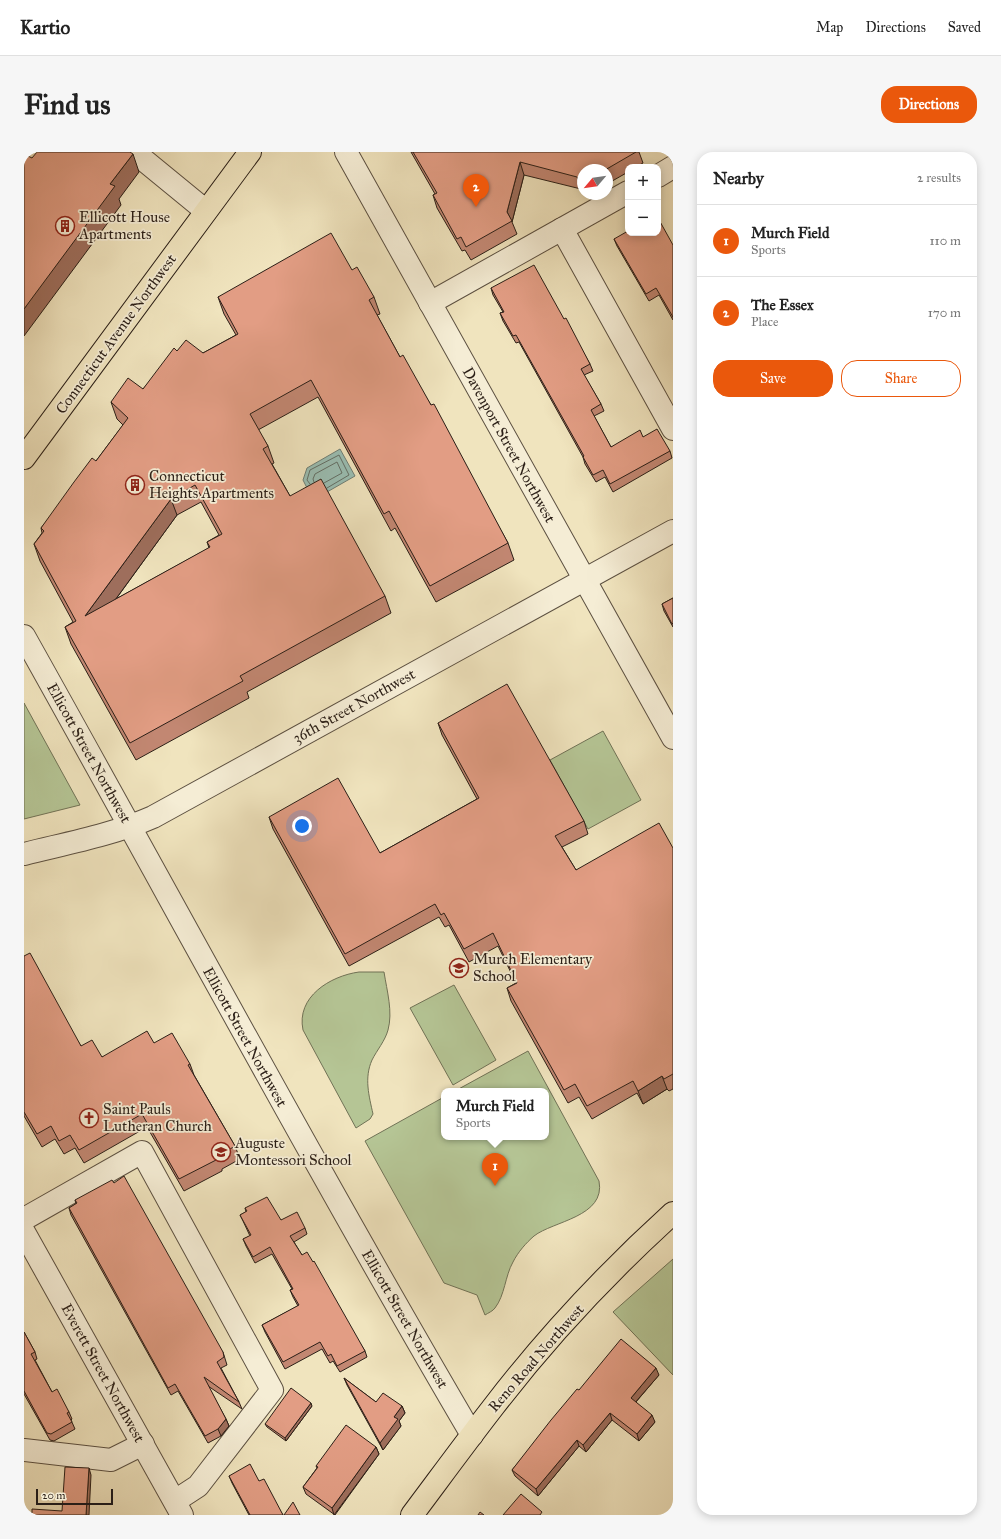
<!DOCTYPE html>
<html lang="en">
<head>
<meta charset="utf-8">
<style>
  :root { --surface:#fff; --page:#f6f6f6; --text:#222; --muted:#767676; --line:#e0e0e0; --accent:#ea580c }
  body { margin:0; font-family:"IM FELL Great Primer",serif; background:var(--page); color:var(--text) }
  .controls { position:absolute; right:12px; top:12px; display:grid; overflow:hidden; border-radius:8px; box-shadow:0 2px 10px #0003 }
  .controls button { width:36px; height:36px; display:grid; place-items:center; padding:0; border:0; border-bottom:1px solid var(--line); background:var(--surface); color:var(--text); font:20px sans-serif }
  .compass { position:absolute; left:553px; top:12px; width:36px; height:36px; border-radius:50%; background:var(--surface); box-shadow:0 2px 10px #0003; rotate:241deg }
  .scale { position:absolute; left:12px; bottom:10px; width:77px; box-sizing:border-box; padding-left:4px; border:2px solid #2b1f17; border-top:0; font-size:11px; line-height:14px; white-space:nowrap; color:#2b1f17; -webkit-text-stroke:3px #f5edd5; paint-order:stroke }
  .you { position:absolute; left:278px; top:674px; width:14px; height:14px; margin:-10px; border:3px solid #fff; border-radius:50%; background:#1a73e8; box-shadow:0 0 0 6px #1a73e833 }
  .badge { display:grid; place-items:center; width:26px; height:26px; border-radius:50%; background:var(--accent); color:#fff; font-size:13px; font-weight:700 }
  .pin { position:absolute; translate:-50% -33px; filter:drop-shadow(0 1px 2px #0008) }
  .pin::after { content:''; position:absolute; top:21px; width:14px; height:12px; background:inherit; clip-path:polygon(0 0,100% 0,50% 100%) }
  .popup { position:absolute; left:417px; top:936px; width:108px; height:52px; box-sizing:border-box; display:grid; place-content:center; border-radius:8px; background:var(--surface); filter:drop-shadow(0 1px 3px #0005); font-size:13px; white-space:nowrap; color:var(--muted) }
  .popup b { font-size:15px; color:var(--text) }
  .popup::after { content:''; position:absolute; left:50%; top:100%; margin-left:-8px; border:8px solid transparent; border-top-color:var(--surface) }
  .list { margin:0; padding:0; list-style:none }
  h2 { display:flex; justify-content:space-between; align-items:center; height:52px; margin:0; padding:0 16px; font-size:17px }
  h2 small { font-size:13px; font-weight:400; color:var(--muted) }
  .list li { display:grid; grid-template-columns:26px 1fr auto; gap:12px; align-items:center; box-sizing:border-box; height:72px; padding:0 16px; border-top:1px solid var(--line) }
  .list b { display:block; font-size:15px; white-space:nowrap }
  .list p { margin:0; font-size:13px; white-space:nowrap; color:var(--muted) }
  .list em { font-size:13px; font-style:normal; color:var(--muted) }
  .actions { display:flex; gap:8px; padding:12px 16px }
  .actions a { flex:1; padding:9px 0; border:1px solid var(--accent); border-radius:16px; text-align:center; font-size:14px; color:var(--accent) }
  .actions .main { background:var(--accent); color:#fff }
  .map { position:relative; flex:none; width:649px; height:1363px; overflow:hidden; border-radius:16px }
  header { display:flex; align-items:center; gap:24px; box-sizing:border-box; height:56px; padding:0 20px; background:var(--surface); border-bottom:1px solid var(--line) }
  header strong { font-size:19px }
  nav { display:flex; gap:22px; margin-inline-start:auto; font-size:14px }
  .intro { display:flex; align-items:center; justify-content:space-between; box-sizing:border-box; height:96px; padding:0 24px }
  h1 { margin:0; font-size:28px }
  .button { padding:10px 18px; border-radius:16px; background:var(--accent); color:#fff; font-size:14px; font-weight:700 }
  main { display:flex; gap:24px; padding:0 24px }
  aside { flex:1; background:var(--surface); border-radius:16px; box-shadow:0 2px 10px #0003 }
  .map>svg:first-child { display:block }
  .green { fill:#b5c595; stroke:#707256 }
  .water { fill:#9abeb3; stroke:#6e7e75 }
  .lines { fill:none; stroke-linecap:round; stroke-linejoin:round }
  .shore { stroke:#626e65; stroke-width:1 }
  .minor-casing { stroke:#5c5041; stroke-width:24 }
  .major-casing { stroke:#2b1f17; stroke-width:24 }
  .minor { stroke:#f5edd5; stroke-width:22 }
  .major { stroke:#f0e4be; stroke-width:22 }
  .wall { fill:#c28772; stroke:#2b1f17; fill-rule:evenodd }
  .shaded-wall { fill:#9e6e5c; stroke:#2b1f17 }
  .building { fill:#e29d84; stroke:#2b1f17; fill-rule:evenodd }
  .labels { text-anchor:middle; stroke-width:3.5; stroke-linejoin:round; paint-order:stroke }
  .poi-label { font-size:15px; fill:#2b1f17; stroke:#f5edd5; text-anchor:start }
  .street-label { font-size:15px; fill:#2b1f17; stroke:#f5edd5 }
</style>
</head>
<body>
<header>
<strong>Kartio</strong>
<nav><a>Map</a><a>Directions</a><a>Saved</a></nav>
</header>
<div class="intro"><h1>Find us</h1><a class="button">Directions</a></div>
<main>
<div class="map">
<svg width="649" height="1363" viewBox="0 0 649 1363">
  <rect width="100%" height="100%" fill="#f0e4be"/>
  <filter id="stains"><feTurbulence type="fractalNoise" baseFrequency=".005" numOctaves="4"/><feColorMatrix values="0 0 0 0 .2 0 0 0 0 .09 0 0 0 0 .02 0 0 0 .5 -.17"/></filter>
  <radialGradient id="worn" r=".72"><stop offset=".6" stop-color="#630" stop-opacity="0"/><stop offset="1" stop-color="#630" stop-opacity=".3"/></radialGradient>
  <!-- green -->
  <g class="green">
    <polygon points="0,551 56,653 0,667"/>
    <polygon points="579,579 617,648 564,677 526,608"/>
    <path d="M335 820H360C363 839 369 860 364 878 361 889 353 898 348 908 340 926 345 944 349 962L346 967 332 976 279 878C272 845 306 824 335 820Z"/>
    <polygon points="430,833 472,908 429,933 386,856"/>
    <path d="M504 899 575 1029C582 1065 529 1069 510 1084 502 1091 494 1100 489 1110 481 1124 481 1143 471 1156 469 1159 464 1161 461 1163L453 1143 420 1131 341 989 420 945V985H522V939H431Z"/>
    <polygon points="649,1107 649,1223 589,1160"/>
  </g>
  <!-- water -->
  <polygon class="water" points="316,297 331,324 289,348 279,328 283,316"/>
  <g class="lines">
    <!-- shore -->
    <g class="shore">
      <polyline points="290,330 289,327 291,322 313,310 318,321 300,331"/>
      <polyline points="286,332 283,328 286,318 315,303 325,323 303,336"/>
    </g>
    <defs>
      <g id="minor">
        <polyline points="110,0 182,59"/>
        <polyline points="322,0 649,586"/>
        <polyline points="634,24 649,15"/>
        <polyline points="538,77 649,277"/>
        <polyline points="406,151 604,40"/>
        <path d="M0 484C149 750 293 1019 448 1283"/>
        <path d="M0 702C44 691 88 683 129 665L649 379"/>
        <polyline points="0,1067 118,1000 248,1238 174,1334 151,1349"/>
        <polyline points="0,1080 158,1363"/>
        <polyline points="0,1298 87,1308 119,1292"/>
      </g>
      <g id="major">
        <polyline points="0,306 226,0"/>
        <path d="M388 1363C415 1327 442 1290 470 1254 523 1185 584 1120 649 1061"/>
      </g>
    </defs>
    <!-- minor casing -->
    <use href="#minor" class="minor-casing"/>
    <!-- major casing -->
    <use href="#major" class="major-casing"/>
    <!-- minor -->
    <use href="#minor" class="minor"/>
    <!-- major -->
    <use href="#major" class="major"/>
  </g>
  <!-- wall -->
  <g class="wall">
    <polygon points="387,0 615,0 619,11 612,15 604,15 604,20 583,32 583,18 559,18 559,41 557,37 500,23 488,70 493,82 447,108 441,98 438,99 413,56 409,43 411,42"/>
    <polygon points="560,42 565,42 561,44"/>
    <polygon points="590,87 649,93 649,168 635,143 625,149 593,94"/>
    <path d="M328 118 350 145 356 162 353 163 376 205 407 253 484 391 490 408 412 450 371 376 367 379 294 245 234 278 244 294 250 311 248 312 266 344 361 444 367 461 223 540 225 546 112 608 47 492 41 475 49 470 16 409 10 392 18 381 17 376 72 309 99 273 93 267 87 250 119 237 153 199 179 201 212 183 200 162 194 145ZM177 350 195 383 183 390 185 396 92 447 153 363Z"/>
    <polygon points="467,136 540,167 566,212 569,219 560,223 577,252 580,259 570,264 587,295 619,285 646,299 648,306 589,340 581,325 572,330 561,312 559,305 495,190 492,191 479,169 476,161 479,160 469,143"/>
    <polygon points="649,446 649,475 640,459 638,452"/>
    <polygon points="414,571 560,669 564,682 538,695 552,718 649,696 649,937 645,939 643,937 619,952 613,941 568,967 555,945 544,951 487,849 483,836 492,831 474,794 445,810 425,773 421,775 415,765 325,814 249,677 245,665 356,701 453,647 418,583"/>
    <polygon points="0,804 57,894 78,905 130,891 166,912 170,923 211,994 216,1007 198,1017 198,1019 160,1039 123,975 60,1011 51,996 40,1002 31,987 18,995 0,964"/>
    <polygon points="51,1048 199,1200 203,1213 197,1216 215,1250 218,1257 184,1234 202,1267 205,1274 197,1284 184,1291 154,1239 147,1243 47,1063 45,1056 52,1052"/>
    <polygon points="221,1056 281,1076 283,1082 270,1090 278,1103 341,1199 343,1205 316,1220 309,1209 306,1211 298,1197 261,1217 241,1180 238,1173 274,1154 269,1145 266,1138 268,1137 248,1102 231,1111 222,1094 219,1087 226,1084 219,1069 216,1063 222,1060"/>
    <polygon points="0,1180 11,1200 13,1207 11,1208 28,1240 45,1260 48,1267 47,1268 51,1277 30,1289 26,1288 0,1242"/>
    <polygon points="635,1223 612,1250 631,1270 615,1289 588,1268 562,1300 555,1294 514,1344 491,1324 488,1318 555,1238"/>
    <polygon points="320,1226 352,1250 378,1254 381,1261 375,1269 377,1274 359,1298 323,1233"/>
    <polygon points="288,1254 262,1289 243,1275 241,1272"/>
    <polygon points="352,1295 355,1302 311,1363 282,1342 279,1335 293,1316 292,1314"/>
    <polygon points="205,1324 235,1329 259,1363 225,1363 208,1331"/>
  </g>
  <!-- shaded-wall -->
  <g class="shaded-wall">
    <polygon points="109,2 115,20 95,47 97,53 0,184 0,157 86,32"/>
    <polygon points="496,10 500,23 488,70 483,60"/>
    <polygon points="147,347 153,363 67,481 61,464"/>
    <polygon points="638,924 643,937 619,952 614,939"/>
    <polygon points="632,1216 635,1223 609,1253 607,1246"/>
    <polygon points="287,1251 288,1254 262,1289 261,1286"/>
    <polygon points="378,1254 381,1261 375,1269 377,1274 359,1298 356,1291 370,1265"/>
    <polygon points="586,1261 588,1268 562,1300 559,1293"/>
    <polygon points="628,1263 631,1270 615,1289 613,1282"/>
    <polygon points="202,1267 205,1274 197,1284 194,1277"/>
    <polygon points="553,1288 555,1294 514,1344 512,1337"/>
    <polygon points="352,1295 355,1302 310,1363 308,1356"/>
    <polygon points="65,1316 67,1323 65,1363 62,1363"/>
  </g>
  <!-- building -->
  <g class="building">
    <polygon points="13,0 106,0 109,2 86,32 91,34 0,157 0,9 4,4 8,6"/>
    <polygon points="389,0 612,0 581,18 559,18 559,30 557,32 553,25 496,10 483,60 488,69 442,95 437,85 433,87 409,43 413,41"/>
    <polygon points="634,66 649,93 649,165 632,136 622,142 590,87 604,79 604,81 634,81"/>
    <path d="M307 81 328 118 333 115 350 145 345 148 376 205 379 203 407 253 410 252 484 391 406 434 365 359 360 362 287 228 226 262 244 294 239 297 266 344 297 327 361 444 216 524 219 529 106 591 41 475 52 469 10 392 20 379 17 376 50 330 68 306 72 309 104 266 87 250 104 226 119 237 150 196 153 199 162 188 179 201 214 182 194 145ZM171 333 198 382 183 390 186 395 61 464 147 347Z"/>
    <polygon points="510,113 540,167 542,166 566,212 557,217 577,252 567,258 587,295 616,278 619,285 633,277 646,299 586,332 579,318 569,323 559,305 560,304 492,183 489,184 476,161 480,160 467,136"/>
    <polygon points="649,446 649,471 648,472 638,452"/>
    <polygon points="483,532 560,669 531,684 552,718 635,671 649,696 649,922 640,927 638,924 614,939 609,929 563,954 551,932 540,938 483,836 493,831 469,781 440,797 420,761 417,763 411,752 321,802 245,665 314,626 356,701 455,646 414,571"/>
    <polygon points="6,801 57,894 68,888 78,905 123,879 130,891 148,881 166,912 164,913 211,994 193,1005 194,1007 155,1027 118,962 55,998 46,983 35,989 27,974 13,982 0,960 0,804"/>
    <polygon points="100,1024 199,1200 200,1205 193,1210 215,1250 180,1225 202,1267 194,1277 181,1284 151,1232 144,1236 45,1056 53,1051 51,1048 88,1028 90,1031"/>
    <polygon points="243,1045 257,1068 273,1060 281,1076 266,1084 278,1103 283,1100 289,1110 290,1109 341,1199 313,1214 307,1202 304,1204 296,1190 259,1210 238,1173 275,1153 266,1138 269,1137 246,1095 229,1105 219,1087 227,1083 216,1063 223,1059 221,1056"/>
    <polygon points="0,1180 11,1200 7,1202 28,1240 33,1237 45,1260 43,1261 48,1270 27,1282 23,1281 0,1239"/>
    <polygon points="597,1187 632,1216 607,1246 628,1263 613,1282 586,1261 559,1293 553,1288 512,1337 488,1318 527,1268 553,1237 555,1238"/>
    <polygon points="320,1226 352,1250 359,1241 378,1254 370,1265 374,1267 356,1291"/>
    <polygon points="267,1236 287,1251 261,1286 241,1272"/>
    <polygon points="322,1273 352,1295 308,1356 279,1335 294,1315 292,1314"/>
    <polygon points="226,1312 235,1329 240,1327 259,1363 226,1363 205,1324"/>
    <polygon points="41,1315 65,1316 62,1363 0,1363 0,1360 8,1361 8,1357 38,1359"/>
    <polygon points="497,1342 518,1360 516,1363 479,1363"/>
    <polygon points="269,1350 276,1363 260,1363"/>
    <polygon points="456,1360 460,1363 454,1363"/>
  </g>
  <!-- icons -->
  <defs>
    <symbol id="building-ring" viewBox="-11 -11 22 22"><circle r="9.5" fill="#f5edd5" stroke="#8f2418" stroke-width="1.5"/><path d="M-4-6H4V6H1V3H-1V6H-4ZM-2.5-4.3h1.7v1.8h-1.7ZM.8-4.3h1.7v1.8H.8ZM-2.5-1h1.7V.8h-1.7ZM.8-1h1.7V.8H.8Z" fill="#8f2418"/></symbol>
    <symbol id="school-ring" viewBox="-11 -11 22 22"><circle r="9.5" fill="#f5edd5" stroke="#8f2418" stroke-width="1.5"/><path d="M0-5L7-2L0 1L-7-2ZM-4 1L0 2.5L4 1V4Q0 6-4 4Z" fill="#8f2418"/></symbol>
    <symbol id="church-ring" viewBox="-11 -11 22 22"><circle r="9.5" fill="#f5edd5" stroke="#8f2418" stroke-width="1.5"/><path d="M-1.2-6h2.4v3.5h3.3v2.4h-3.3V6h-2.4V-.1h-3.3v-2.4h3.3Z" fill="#8f2418"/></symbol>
  </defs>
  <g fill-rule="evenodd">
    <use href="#building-ring" x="30" y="63" width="22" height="22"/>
    <use href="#building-ring" x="100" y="322" width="22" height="22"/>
    <use href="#school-ring" x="424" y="805" width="22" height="22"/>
    <use href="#church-ring" x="54" y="955" width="22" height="22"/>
    <use href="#school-ring" x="186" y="989" width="22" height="22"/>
  </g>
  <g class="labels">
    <!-- poi labels -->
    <g class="poi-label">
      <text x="55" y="70">Ellicott House<tspan x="55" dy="17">Apartments</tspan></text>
      <text x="125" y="329">Connecticut<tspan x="125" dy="17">Heights Apartments</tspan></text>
      <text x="449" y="812">Murch Elementary<tspan x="449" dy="17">School</tspan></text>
      <text x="79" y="962">Saint Pauls<tspan x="79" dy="17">Lutheran Church</tspan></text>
      <text x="211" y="996">Auguste<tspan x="211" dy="17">Montessori School</tspan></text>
    </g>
    <!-- street labels -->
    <g class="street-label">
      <text transform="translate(92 182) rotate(-54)" y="5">Connecticut Avenue Northwest</text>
      <text transform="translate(485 293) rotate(61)" y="5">Davenport Street Northwest</text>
      <text transform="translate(330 554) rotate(-29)" y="5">36th Street Northwest</text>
      <text transform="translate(65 601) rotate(61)" y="5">Ellicott Street Northwest</text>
      <text transform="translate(221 885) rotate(61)" y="5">Ellicott Street Northwest</text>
      <text transform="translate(381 1167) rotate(60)" y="5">Ellicott Street Northwest</text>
      <text transform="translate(512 1206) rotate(-49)" y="5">Reno Road Northwest</text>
      <text transform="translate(79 1221) rotate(61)" y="5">Everett Street Northwest</text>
    </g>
  </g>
  <rect width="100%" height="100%" filter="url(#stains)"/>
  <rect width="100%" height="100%" fill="url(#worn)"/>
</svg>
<div class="controls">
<button>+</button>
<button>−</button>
</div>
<svg class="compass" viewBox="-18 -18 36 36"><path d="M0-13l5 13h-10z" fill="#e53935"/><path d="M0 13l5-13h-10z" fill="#767676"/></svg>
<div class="scale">20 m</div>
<div class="you"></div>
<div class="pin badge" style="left:471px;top:1034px">1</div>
<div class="popup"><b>Murch Field</b>Sports</div>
<div class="pin badge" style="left:452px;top:55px">2</div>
</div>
<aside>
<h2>Nearby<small>2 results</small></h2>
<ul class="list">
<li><span class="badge">1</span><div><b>Murch Field</b><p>Sports</p></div><em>110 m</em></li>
<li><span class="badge">2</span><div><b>The Essex</b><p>Place</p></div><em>170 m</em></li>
</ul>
<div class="actions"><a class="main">Save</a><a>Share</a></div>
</aside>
</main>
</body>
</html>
